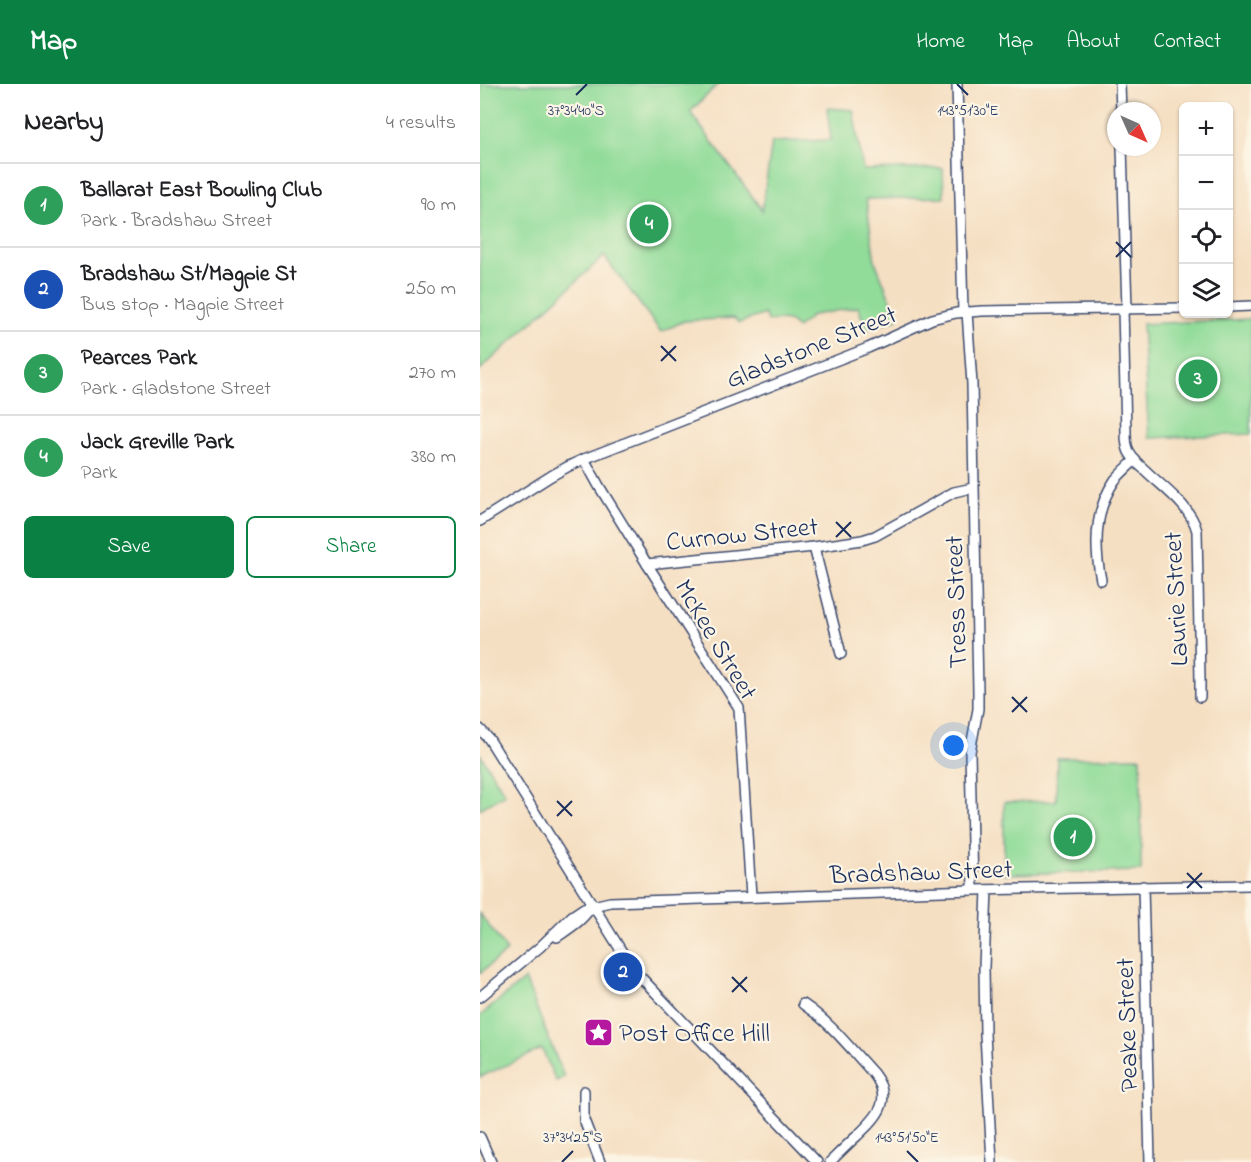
<!DOCTYPE html>
<html lang="en">
<head>
<meta charset="utf-8">
<style>
  :root { --surface:#fff; --page:#f2f2f2; --text:#202124; --muted:#757577; --line:#e0e0e0; --accent:#0b8043 }
  body { margin:0; font-family:"Indie Flower",sans-serif; background:var(--page); color:var(--text) }
  .controls { position:absolute; right:18px; top:18px; display:grid; overflow:hidden; border-radius:9px; box-shadow:0 2px 4px #0004 }
  .controls button { width:54px; height:54px; display:grid; place-items:center; padding:0; border:0; border-bottom:2px solid var(--line); background:var(--surface); color:var(--text); font:30px sans-serif }
  .compass { position:absolute; left:627px; top:18px; width:54px; height:54px; border-radius:50%; background:var(--surface); box-shadow:0 2px 4px #0004; rotate:135deg }
  .you { position:absolute; left:474px; top:662px; width:21px; height:21px; margin:-15px; border:4px solid #fff; border-radius:50%; background:#1a73e8; box-shadow:0 0 0 9px #1a73e833 }
  .badge { display:grid; place-items:center; width:39px; height:39px; border-radius:50%; background:var(--accent); color:#fff; font-size:20px; font-weight:700 }
  .pin { position:absolute; translate:-50% -50%; border:3px solid #fff; box-shadow:0 2px 6px #0006 }
  .list { margin:0; padding:0; list-style:none }
  h2 { display:flex; justify-content:space-between; align-items:center; height:78px; margin:0; padding:0 24px; font-size:26px }
  h2 small { font-size:20px; font-weight:400; color:var(--muted) }
  .list li { display:grid; grid-template-columns:39px 1fr auto; gap:18px; align-items:center; box-sizing:border-box; height:84px; padding:0 24px; border-top:2px solid var(--line) }
  .list b { display:block; font-size:22px; white-space:nowrap }
  .list p { margin:0; font-size:20px; white-space:nowrap; color:var(--muted) }
  .list em { font-size:20px; font-style:normal; color:var(--muted) }
  .actions { display:flex; gap:12px; padding:18px 24px }
  .actions a { flex:1; padding:14px 0; border:2px solid var(--accent); border-radius:9px; text-align:center; font-size:21px; color:var(--accent) }
  .actions .main { background:var(--accent); color:#fff }
  .icon { flex:none; width:33px; height:33px; fill:none; stroke:currentColor; stroke-width:2; stroke-linecap:round; stroke-linejoin:round }
  .map { position:relative; flex:none; width:771px; height:1078px; overflow:hidden }
  header { display:flex; align-items:center; gap:36px; box-sizing:border-box; height:84px; padding:0 30px; background:var(--accent); color:#fff }
  header strong { font-size:28px }
  nav { display:flex; gap:33px; margin-inline-start:auto; font-size:21px }
  main { display:flex }
  aside { flex:1; background:var(--surface) }
  .map>svg:first-child { display:block }
  .green { fill:#91dc99; stroke:#56867c; stroke-width:1.5 }
  .lines { fill:none; stroke-linecap:round; stroke-linejoin:round }
  .minor-casing { stroke:#3c496d; stroke-width:12 }
  .minor { stroke:#fff; stroke-width:9 }
  .ticks { fill:none; stroke:#1b2f5e; stroke-width:2 }
  .labels { text-anchor:middle; stroke-width:4.5; stroke-linejoin:round; paint-order:stroke }
  .street-label { font-size:26px; fill:#1b2f5e; stroke:#fcf5e5 }
  .poi-label { font-size:26px; fill:#1b2f5e; stroke:#fcf5e5; text-anchor:start }
  .ticks-label { font-size:15px; text-anchor:middle; fill:#1b2f5e; stroke:#fcf5e5; stroke-width:4.5; stroke-linejoin:round; paint-order:stroke }
</style>
</head>
<body>
<header>
<strong>Map</strong>
<nav><a>Home</a><a>Map</a><a>About</a><a>Contact</a></nav>
</header>
<main>
<aside>
<h2>Nearby<small>4 results</small></h2>
<ul class="list">
<li><span class="badge" style="background:#2e9e5b">1</span><div><b>Ballarat East Bowling Club</b><p>Park · Bradshaw Street</p></div><em>90 m</em></li>
<li><span class="badge" style="background:#1a4fb4">2</span><div><b>Bradshaw St/Magpie St</b><p>Bus stop · Magpie Street</p></div><em>250 m</em></li>
<li><span class="badge" style="background:#2e9e5b">3</span><div><b>Pearces Park</b><p>Park · Gladstone Street</p></div><em>270 m</em></li>
<li><span class="badge" style="background:#2e9e5b">4</span><div><b>Jack Greville Park</b><p>Park</p></div><em>380 m</em></li>
</ul>
<div class="actions"><a class="main">Save</a><a>Share</a></div>
</aside>
<div class="map">
<svg width="771" height="1078" viewBox="0 0 771 1078">
  <rect width="100%" height="100%" fill="#fcf5e5"/>
  <filter id="ink" filterUnits="userSpaceOnUse"><feTurbulence type="fractalNoise" baseFrequency=".0167" numOctaves="2"/><feDisplacementMap in="SourceGraphic" scale="12" xChannelSelector="R" yChannelSelector="G"/><feConvolveMatrix kernelMatrix="1 2 1 2 8 2 1 2 1" color-interpolation-filters="sRGB"/></filter>
  <filter id="wash" filterUnits="userSpaceOnUse"><feTurbulence type="fractalNoise" baseFrequency=".008" numOctaves="4" result="noise"/><feDisplacementMap in="SourceGraphic" scale="24" xChannelSelector="R" yChannelSelector="G"/><feGaussianBlur stdDeviation="1.35" result="paint"/><feColorMatrix in="noise" values="0 0 0 0 0 0 0 0 0 0 0 0 0 0 0 0 0 1.4 0 .05"/><feComposite in="paint" operator="in"/></filter>
  <g filter="url(#wash)">
    <rect width="100%" height="100%" fill="#f5dfc2"/>
    <!-- green -->
    <g class="green">
      <path d="M0 0H238L210 28 282 126 292 58 351 56 347 24 373 26 383 86 463 84 464 113 386 115 395 177 418 235 386 245 378 223 333 231 317 244C309 234 300 236 287 237L285 230 259 239 254 234 204 237 181 248 124 172 0 286Z"/>
      <polygon points="771,235 771,350 669,354 662,240"/>
      <polygon points="0,670 25,710 0,725"/>
      <polygon points="661,673 661,787 524,790 524,718 576,717 577,674"/>
      <polygon points="0,830 27,867 0,889"/>
      <polygon points="45,895 84,993 76,997 62,965 0,993 0,932"/>
    </g>
  </g>
  <g filter="url(#ink)">
    <g class="lines">
      <defs>
        <g id="minor">
          <polyline points="477,0 483,228"/>
          <polyline points="640,0 641,27"/>
          <polyline points="642,63 647,225"/>
          <polyline points="748,223 771,222"/>
          <path d="M643 225 646 349C646 356 646 362 649 368 653 375 659 381 665 386 682 403 711 422 717 447L720 596V613"/>
          <polyline points="487,228 492,300 498,607 498,625 490,668 493,806"/>
          <polyline points="104,375 119,402 167,480 259,624 271,812"/>
          <polyline points="0,437 71,392 89,382 104,375 388,264 452,235 476,229 502,227 704,224"/>
          <polyline points="334,463 361,570"/>
          <polyline points="167,480 334,463 382,456 395,452 474,408 493,404"/>
          <path d="M621 496C614 462 615 425 635 396 641 389 648 383 655 376"/>
          <polyline points="0,645 9,655 152,884 337,1078"/>
          <polyline points="663,802 670,1078"/>
          <polyline points="507,806 504,883 505,950 512,1078"/>
          <path d="M77 853C90 844 104 836 112 821"/>
          <polyline points="0,913 60,863 92,832 104,824 130,818 493,806 771,801"/>
          <path d="M323 920C351 939 370 964 393 989 414 1016 398 1032 378 1051 368 1060 359 1069 350 1078"/>
          <polyline points="104,1007 104,1036 120,1078"/>
          <polyline points="0,1053 11,1078"/>
        </g>
      </defs>
      <!-- minor casing -->
      <use href="#minor" class="minor-casing"/>
      <!-- minor -->
      <use href="#minor" class="minor"/>
    </g>
  </g>
  <!-- ticks -->
  <path class="ticks" d="M477 0 488 11M96 11 107 0M636 158 651 173M636 173 651 158M181 262 196 277M181 277 196 262M356 438 371 453M356 453 371 438M532 613 547 628M532 628 547 613M77 717 92 732M77 732 92 717M707 789 722 804M707 804 722 789M252 893 267 908M252 908 267 893M427 1067 438 1078M82 1078 93 1067"/>
  <!-- icons -->
  <defs>
    <symbol id="sight-square" viewBox="-11 -11 22 22"><rect x="-9" y="-9" width="18" height="18" rx="4" fill="#b5179e" stroke="#fcf5e5"/><path d="M0-6L1.8-2.2L6-1.7L2.9 1.2L3.7 5.4L0 3.3L-3.7 5.4L-2.9 1.2L-6-1.7L-1.8-2.2Z" fill="#fff"/></symbol>
  </defs>
  <g fill-rule="evenodd">
    <use href="#sight-square" x="102" y="932" width="33" height="33"/>
  </g>
  <g class="labels">
    <!-- street labels -->
    <g class="street-label">
      <text transform="translate(331 262) rotate(-22)" y="9">Gladstone Street</text>
      <text transform="translate(262 449) rotate(-6)" y="9">Curnow Street</text>
      <text transform="translate(695 515) rotate(-93)" y="9">Laurie Street</text>
      <text transform="translate(475 518) rotate(-92)" y="9">Tress Street</text>
      <text transform="translate(237 555) rotate(59)" y="9">McKee Street</text>
      <text transform="translate(441 787) rotate(-2)" y="9">Bradshaw Street</text>
      <text transform="translate(646 941) rotate(-92)" y="9">Peake Street</text>
    </g>
    <!-- poi labels -->
    <g class="poi-label">
      <text x="139" y="957">Post Office Hill</text>
    </g>
  </g>
  <g class="ticks-label">
    <text x="96" y="31">37°34'40"S</text>
    <text x="488" y="31">143°51'30"E</text>
    <text x="93" y="1058">37°34'25"S</text>
    <text x="427" y="1058">143°51'50"E</text>
  </g>
</svg>
<div class="controls">
<button>+</button>
<button>−</button>
<button><svg class="icon" aria-label="locate" viewBox="0 0 24 24"><circle cx="12" cy="12" r="6"/><path d="M12 2v4M12 18v4M2 12h4M18 12h4"/></svg></button>
<button><svg class="icon" aria-label="layers" viewBox="0 0 24 24"><path d="M12 4l9 5-9 5-9-5zM3 14l9 5 9-5"/></svg></button>
</div>
<svg class="compass" viewBox="-18 -18 36 36"><path d="M0-13l5 13h-10z" fill="#e53935"/><path d="M0 13l5-13h-10z" fill="#757577"/></svg>
<div class="you"></div>
<div class="pin badge" style="left:593px;top:753px;background:#2e9e5b">1</div>
<div class="pin badge" style="left:143px;top:888px;background:#1a4fb4">2</div>
<div class="pin badge" style="left:718px;top:295px;background:#2e9e5b">3</div>
<div class="pin badge" style="left:169px;top:140px;background:#2e9e5b">4</div>
</div>
</main>
</body>
</html>
